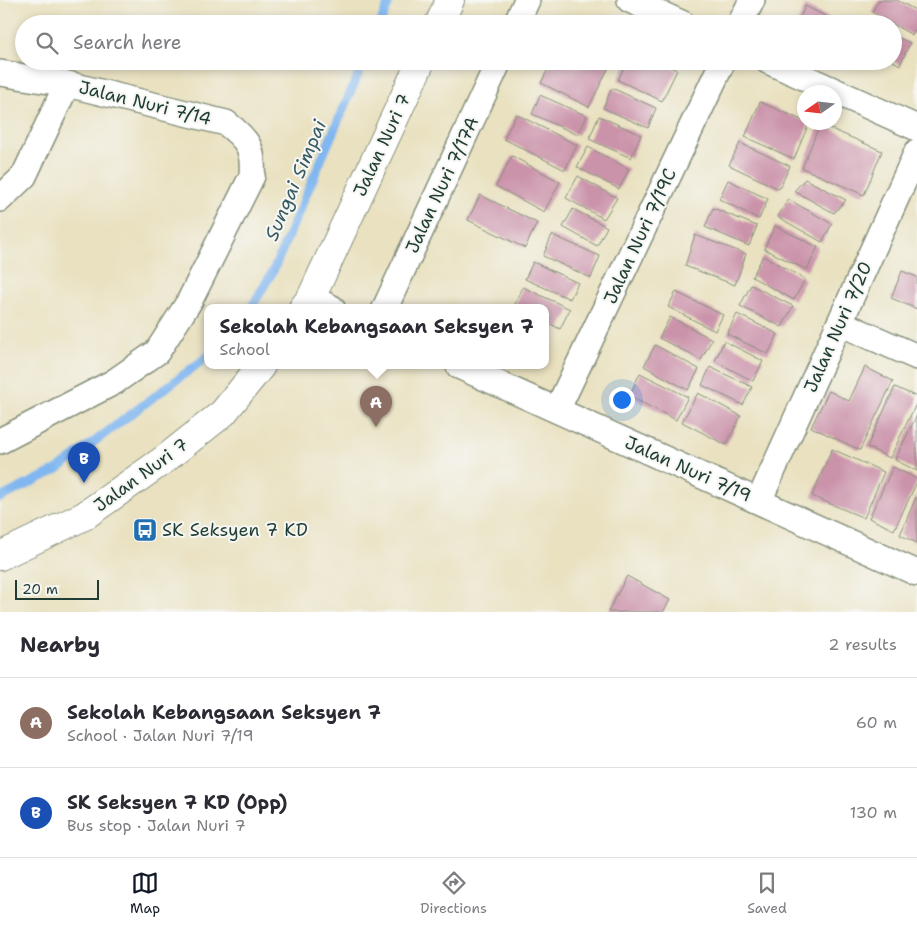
<!DOCTYPE html>
<html lang="en">
<head>
<meta charset="utf-8">
<style>
  :root { --surface:#fff; --page:#f2f2f3; --text:#2b2b33; --muted:#7c7c81; --line:#e1e1e2; --accent:#111827 }
  body { margin:0; font-family:"Shantell Sans",sans-serif; background:var(--page); color:var(--text) }
  .compass { position:absolute; left:797px; top:85px; width:45px; height:45px; border-radius:50%; background:var(--surface); box-shadow:0 2px 8px #0003; rotate:256deg }
  .scale { position:absolute; left:15px; bottom:12px; width:84px; box-sizing:border-box; padding-left:5px; border:2px solid #1f3d34; border-top:0; font-size:14px; line-height:18px; white-space:nowrap; color:#1f3d34; -webkit-text-stroke:4px #f6f6f2; paint-order:stroke }
  .you { position:absolute; left:621px; top:399px; width:18px; height:18px; margin:-12px; border:4px solid #fff; border-radius:50%; background:#1a73e8; box-shadow:0 0 0 8px #1a73e833 }
  .badge { display:grid; place-items:center; width:32px; height:32px; border-radius:50%; background:var(--accent); color:#fff; font-size:16px; font-weight:700 }
  .pin { position:absolute; translate:-50% -41px; filter:drop-shadow(0 1px 2px #0008) }
  .pin::after { content:''; position:absolute; top:26px; width:18px; height:15px; background:inherit; clip-path:polygon(0 0,100% 0,50% 100%) }
  .popup { position:absolute; left:204px; top:304px; width:345px; height:65px; box-sizing:border-box; display:grid; place-content:center; border-radius:10px; background:var(--surface); filter:drop-shadow(0 1px 4px #0005); font-size:16px; white-space:nowrap; color:var(--muted) }
  .popup b { font-size:19px; color:var(--text) }
  .popup::after { content:''; position:absolute; left:50%; top:100%; margin-left:-10px; border:10px solid transparent; border-top-color:var(--surface) }
  .list { margin:0; padding:0; list-style:none }
  h2 { display:flex; justify-content:space-between; align-items:center; height:65px; margin:0; padding:0 20px; font-size:21px }
  h2 small { font-size:16px; font-weight:400; color:var(--muted) }
  .list li { display:grid; grid-template-columns:32px 1fr auto; gap:15px; align-items:center; box-sizing:border-box; height:90px; padding:0 20px; border-top:1px solid var(--line) }
  .list b { display:block; font-size:19px; white-space:nowrap }
  .list p { margin:0; font-size:16px; white-space:nowrap; color:var(--muted) }
  .list em { font-size:16px; font-style:normal; color:var(--muted) }
  .icon { flex:none; width:28px; height:28px; fill:none; stroke:currentColor; stroke-width:2; stroke-linecap:round; stroke-linejoin:round }
  .map { position:relative; flex:none; width:917px; height:612px; overflow:hidden }
  .search { position:absolute; background:var(--surface); box-shadow:0 2px 8px #0003; left:15px; right:15px; top:15px; height:55px; display:flex; align-items:center; gap:12px; box-sizing:border-box; padding:0 18px; border-radius:28px; color:var(--muted); font-size:19px }
  .sheet { height:245px; background:var(--surface) }
  nav { display:flex; justify-content:space-around; align-items:center; box-sizing:border-box; height:70px; border-top:1px solid var(--line); background:var(--surface); font-size:14px; color:var(--muted) }
  nav a { display:grid; justify-items:center; gap:2px }
  nav .on { color:var(--accent) }
  .map>svg:first-child { display:block }
  .lines { fill:none; stroke-linecap:round; stroke-linejoin:round }
  .stream { stroke:#81b7f0; stroke-width:9 }
  .building { fill:#cb93aa }
  .minor-casing { stroke:#848f7a; stroke-width:28 }
  .tertiary-casing { stroke:#848f7a; stroke-width:30 }
  .minor { stroke:#fff; stroke-width:25 }
  .tertiary { stroke:#fff; stroke-width:28 }
  .labels { text-anchor:middle; stroke-width:4; stroke-linejoin:round; paint-order:stroke }
  .street-label { font-size:18px; fill:#1f3d34; stroke:#f6f6f2 }
  .poi-label { font-size:18px; fill:#1f3d34; stroke:#f6f6f2; text-anchor:start }
  .water-label { font-size:19px; font-style:italic; fill:#385c63; stroke:#f6f6f2 }
</style>
</head>
<body>
<div class="map">
<svg width="917" height="612" viewBox="0 0 917 612">
  <rect width="100%" height="100%" fill="#f6f6f2"/>
  <filter id="ink" filterUnits="userSpaceOnUse"><feTurbulence type="fractalNoise" baseFrequency=".02" numOctaves="2"/><feDisplacementMap in="SourceGraphic" scale="10" xChannelSelector="R" yChannelSelector="G"/><feConvolveMatrix kernelMatrix="1 2 1 2 8 2 1 2 1" color-interpolation-filters="sRGB"/></filter>
  <filter id="wash" filterUnits="userSpaceOnUse"><feTurbulence type="fractalNoise" baseFrequency=".0096" numOctaves="4" result="noise"/><feDisplacementMap in="SourceGraphic" scale="20" xChannelSelector="R" yChannelSelector="G"/><feGaussianBlur stdDeviation="1.12" result="paint"/><feColorMatrix in="noise" values="0 0 0 0 0 0 0 0 0 0 0 0 0 0 0 0 0 1.4 0 .05"/><feComposite in="paint" operator="in"/></filter>
  <g filter="url(#wash)">
    <rect width="100%" height="100%" fill="#e9e1c0"/>
    <g class="lines">
      <!-- stream -->
      <g class="stream">
        <polyline points="380,24 390,0"/>
        <polyline points="251,308 273,271 364,61"/>
        <polyline points="0,498 58,469 207,357"/>
      </g>
    </g>
    <g id="blocks">
      <!-- building -->
      <g class="building">
        <polygon points="879,0 897,0 917,11 917,26 912,35 872,12"/>
        <polygon points="805,6 842,24 797,24"/>
        <polygon points="893,35 910,43 900,65 893,61"/>
        <polygon points="552,61 612,61 589,107 541,83"/>
        <polygon points="627,61 659,61 677,70 662,101 618,80"/>
        <polygon points="612,88 656,108 648,128 603,108"/>
        <polygon points="540,95 587,116 578,135 532,114"/>
        <polygon points="760,102 804,121 804,122 809,123 794,159 745,137"/>
        <polygon points="516,114 577,145 565,170 504,139"/>
        <polygon points="599,116 641,135 631,158 589,139"/>
        <polygon points="820,124 882,151 864,195 802,168"/>
        <polygon points="740,143 790,166 779,189 729,165"/>
        <polygon points="588,147 629,169 619,189 577,167"/>
        <polygon points="512,156 560,182 544,212 496,186"/>
        <polygon points="578,176 617,198 604,219 566,198"/>
        <polygon points="805,179 846,200 834,213 794,191"/>
        <polygon points="728,180 768,199 759,219 719,199"/>
        <polygon points="480,195 537,223 525,248 468,220"/>
        <polygon points="788,199 832,224 822,242 778,217"/>
        <polygon points="713,208 757,226 749,246 705,227"/>
        <polygon points="573,209 607,227 597,246 563,227"/>
        <polygon points="775,226 818,247 807,270 764,249"/>
        <polygon points="552,235 600,256 591,278 543,256"/>
        <polygon points="695,235 746,254 735,285 685,266"/>
        <polygon points="763,256 805,279 794,300 752,277"/>
        <polygon points="533,262 578,283 570,299 525,279"/>
        <polygon points="902,271 917,277 917,309 891,298"/>
        <polygon points="751,285 793,306 782,327 740,306"/>
        <polygon points="523,287 570,309 560,329 545,321 545,308 518,308 514,306"/>
        <polygon points="676,292 723,315 715,331 668,307"/>
        <polygon points="737,314 778,334 768,354 727,334"/>
        <polygon points="670,317 712,339 701,360 659,338"/>
        <polygon points="724,341 763,361 753,381 715,361"/>
        <polygon points="655,345 699,369 688,390 644,366"/>
        <polygon points="710,367 752,387 743,405 702,385"/>
        <polygon points="865,367 893,381 860,450 811,427 829,391 849,401"/>
        <polygon points="640,373 688,397 676,420 629,396"/>
        <polygon points="895,387 917,397 917,402 890,458 867,447"/>
        <polygon points="698,393 741,416 726,445 682,422"/>
        <polygon points="917,415 917,471 895,460"/>
        <polygon points="832,449 884,472 864,518 812,496"/>
        <polygon points="893,467 917,479 917,482 894,530 869,518"/>
        <polygon points="917,495 917,543 900,535"/>
        <polygon points="627,576 670,600 663,612 608,612"/>
      </g>
    </g>
  </g>
  <g filter="url(#ink)">
    <use href="#blocks" fill-opacity="0" stroke="#848f7a" stroke-width="1"/>
    <g class="lines">
      <defs>
        <g id="minor">
          <polyline points="630,0 683,24"/>
          <polyline points="516,24 527,0"/>
          <polyline points="740,24 752,0"/>
          <polyline points="768,61 917,128"/>
          <path d="M0 73 67 84 226 123C248 140 254 148 252 176L189 302 157 352 114 382 0 441"/>
          <polyline points="0,199 24,176 67,84"/>
          <polyline points="311,298 332,308"/>
          <polyline points="385,308 499,61"/>
          <polyline points="840,323 917,357"/>
          <polyline points="459,366 917,573"/>
          <polyline points="557,410 723,61"/>
          <polyline points="759,501 917,152"/>
        </g>
        <g id="tertiary">
          <polyline points="439,24 450,0"/>
          <polyline points="303,308 311,298 421,61"/>
          <polyline points="0,556 84,516 165,459 223,413 261,366"/>
        </g>
      </defs>
      <!-- minor casing -->
      <use href="#minor" class="minor-casing"/>
      <!-- tertiary casing -->
      <use href="#tertiary" class="tertiary-casing"/>
      <!-- minor -->
      <use href="#minor" class="minor"/>
      <!-- tertiary -->
      <use href="#tertiary" class="tertiary"/>
    </g>
  </g>
  <!-- icons -->
  <defs>
    <symbol id="bus-square" viewBox="-11 -11 22 22"><rect x="-9" y="-9" width="18" height="18" rx="4" fill="#1f6fb2" stroke="#f6f6f2"/><path d="M-5-6H5V4H4V6H2V4H-2V6H-4V4H-5ZM-3.5-4V0h7V-4ZM-3.5 1.2v1.5H-2V1.2ZM2 1.2v1.5H3.5V1.2Z" fill="#fff"/></symbol>
  </defs>
  <g fill-rule="evenodd">
    <use href="#bus-square" x="131" y="516" width="28" height="28"/>
  </g>
  <g class="labels">
    <!-- street labels -->
    <g class="street-label">
      <text transform="translate(145 103) rotate(14)" y="6">Jalan Nuri 7/14</text>
      <text transform="translate(382 145) rotate(-65)" y="6">Jalan Nuri 7</text>
      <text transform="translate(442 185) rotate(-65)" y="6">Jalan Nuri 7/17A</text>
      <text transform="translate(640 236) rotate(-65)" y="6">Jalan Nuri 7/19C</text>
      <text transform="translate(838 327) rotate(-66)" y="6">Jalan Nuri 7/20</text>
      <text transform="translate(688 469) rotate(24)" y="6">Jalan Nuri 7/19</text>
      <text transform="translate(141 475) rotate(-36)" y="6">Jalan Nuri 7</text>
    </g>
    <!-- poi labels -->
    <g class="poi-label">
      <text x="162" y="536">SK Seksyen 7 KD</text>
    </g>
    <!-- water labels -->
    <g class="water-label">
      <text transform="translate(295 180) rotate(-67)" y="7">Sungai Simpai</text>
    </g>
  </g>
</svg>
<svg class="compass" viewBox="-18 -18 36 36"><path d="M0-13l5 13h-10z" fill="#e53935"/><path d="M0 13l5-13h-10z" fill="#7c7c81"/></svg>
<div class="scale">20 m</div>
<div class="you"></div>
<div class="pin badge" style="left:376px;top:427px;background:#8d6e63">A</div>
<div class="popup"><b>Sekolah Kebangsaan Seksyen 7</b>School</div>
<div class="pin badge" style="left:84px;top:483px;background:#1a4fb4">B</div>
<div class="search"><svg class="icon" aria-label="search" viewBox="0 0 24 24"><circle cx="10" cy="10" r="6"/><path d="M15 15l6 6"/></svg>Search here</div>
</div>
<section class="sheet">
<h2>Nearby<small>2 results</small></h2>
<ul class="list">
<li><span class="badge" style="background:#8d6e63">A</span><div><b>Sekolah Kebangsaan Seksyen 7</b><p>School · Jalan Nuri 7/19</p></div><em>60 m</em></li>
<li><span class="badge" style="background:#1a4fb4">B</span><div><b>SK Seksyen 7 KD (Opp)</b><p>Bus stop · Jalan Nuri 7</p></div><em>130 m</em></li>
</ul>
</section>
<nav>
<a class="on"><svg class="icon" aria-label="map" viewBox="0 0 24 24"><path d="M3 6l6-2 6 2 6-2v14l-6 2-6-2-6 2zM9 4v14M15 6v14"/></svg>Map</a>
<a><svg class="icon" aria-label="directions" viewBox="0 0 24 24"><path d="M12 3l9 9-9 9-9-9zM9 14v-3h6M13 9l2 2-2 2"/></svg>Directions</a>
<a><svg class="icon" aria-label="saved" viewBox="0 0 24 24"><path d="M7 4h10v16l-5-4-5 4z"/></svg>Saved</a>
</nav>
</body>
</html>
